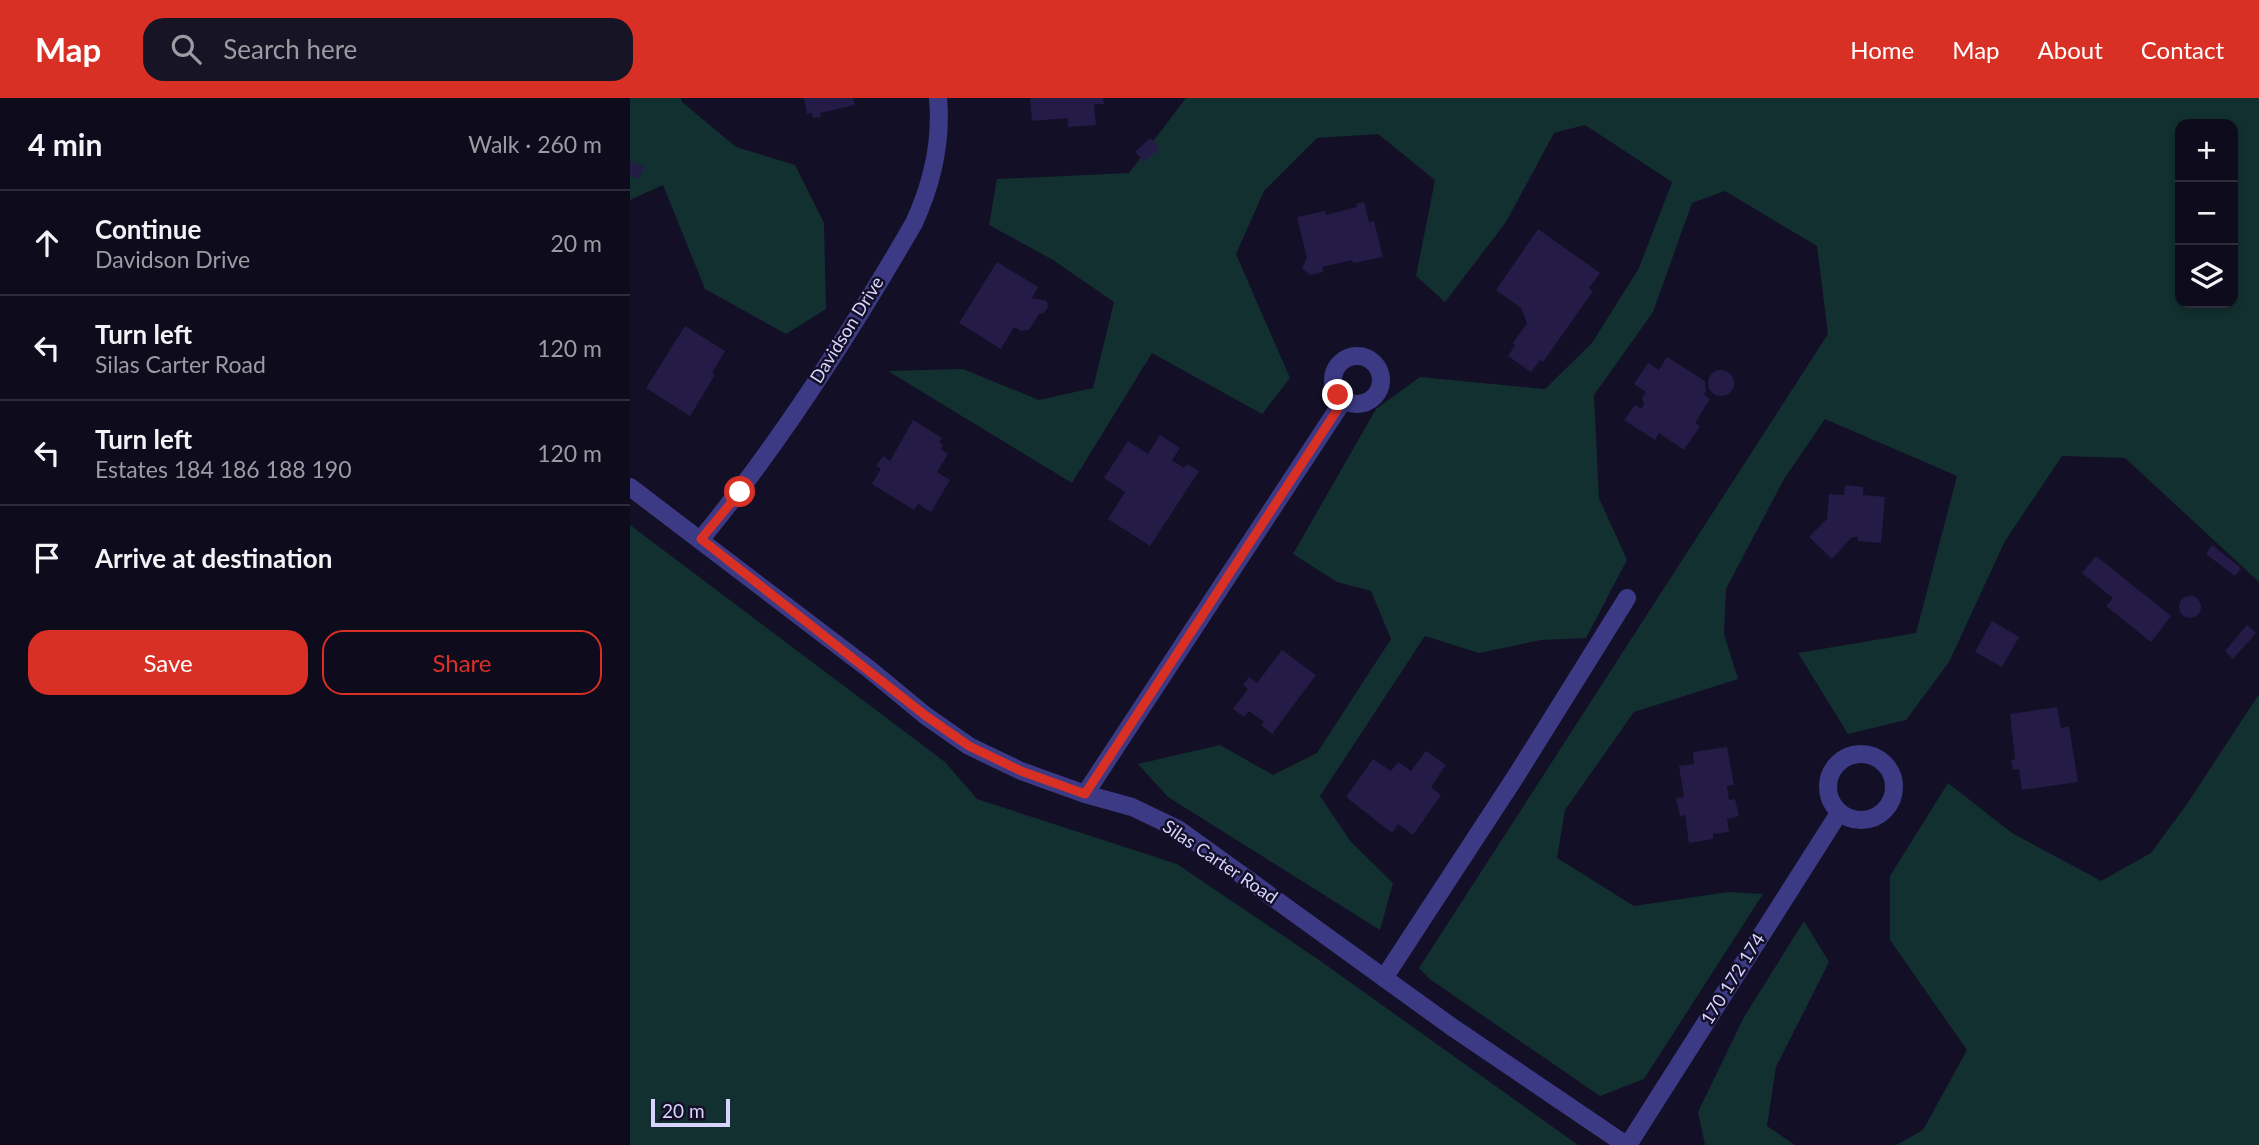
<!DOCTYPE html>
<html lang="en">
<head>
<meta charset="utf-8">
<style>
  :root { --surface:#0e0b1c; --page:#171425; --text:#f1f3f6; --muted:#9b9ba3; --line:#2e2b3b; --accent:#d93025 }
  body { margin:0; font-family:Lato,sans-serif; background:var(--page); color:var(--text) }
  .controls { position:absolute; right:21px; top:21px; display:grid; overflow:hidden; border-radius:14px; box-shadow:0 4px 10px #0003 }
  .controls button { width:63px; height:63px; display:grid; place-items:center; padding:0; border:0; border-bottom:2px solid var(--line); background:var(--surface); color:var(--text); font:35px sans-serif }
  .scale { position:absolute; left:21px; bottom:18px; width:79px; box-sizing:border-box; padding-left:7px; border:4px solid #d9d4ff; border-top:0; font-size:19px; line-height:24px; white-space:nowrap; color:#d9d4ff; -webkit-text-stroke:5px #130f26; paint-order:stroke }
  .stop { position:absolute; width:21px; height:21px; margin:-16px; border:5px solid #d93025; border-radius:50%; background:#fff }
  .stop.end { background:#d93025; border-color:#fff; box-shadow:0 2px 7px #0008 }
  .list { margin:0; padding:0; list-style:none }
  h2 { display:flex; justify-content:space-between; align-items:center; height:91px; margin:0; padding:0 28px; font-size:30px }
  h2 small { font-size:23px; font-weight:400; color:var(--muted) }
  .list li { display:grid; grid-template-columns:46px 1fr auto; gap:21px; align-items:center; box-sizing:border-box; height:105px; padding:0 28px; border-top:2px solid var(--line) }
  .list b { display:block; font-size:26px; white-space:nowrap }
  .list p { margin:0; font-size:23px; white-space:nowrap; color:var(--muted) }
  .list em { font-size:23px; font-style:normal; color:var(--muted) }
  .actions { display:flex; gap:14px; padding:21px 28px }
  .actions a { flex:1; padding:16px 0; border:2px solid var(--accent); border-radius:21px; text-align:center; font-size:24px; color:var(--accent) }
  .actions .main { background:var(--accent); color:#fff }
  .icon { flex:none; width:38px; height:38px; fill:none; stroke:currentColor; stroke-width:2; stroke-linecap:round; stroke-linejoin:round }
  .map { position:relative; flex:none; width:1629px; height:1047px; overflow:hidden }
  header { display:flex; align-items:center; gap:42px; box-sizing:border-box; height:98px; padding:0 35px; background:var(--accent); color:#fff }
  header strong { font-size:33px }
  nav { display:flex; gap:38px; margin-inline-start:auto; font-size:24px }
  .search { width:490px; height:63px; background:var(--page); display:flex; align-items:center; gap:18px; box-sizing:border-box; padding:0 24px; border-radius:21px; color:var(--muted); font-size:26px }
  main { display:flex }
  aside { flex:1; background:var(--surface) }
  .map>svg:first-child { display:block }
  .green { fill:#12302f; fill-rule:evenodd }
  .building { fill:#241b47 }
  .lines { fill:none; stroke-linecap:round; stroke-linejoin:round }
  .minor { stroke:#3d3a85; stroke-width:18 }
  .route { stroke:#d93025; stroke-width:9 }
  .labels { text-anchor:middle; stroke-width:5; stroke-linejoin:round; paint-order:stroke }
  .street-label { font-size:18px; fill:#d9d4ff; stroke:#130f26 }
</style>
</head>
<body>
<header>
<strong>Map</strong>
<div class="search"><svg class="icon" aria-label="search" viewBox="0 0 24 24"><circle cx="10" cy="10" r="6"/><path d="M15 15l6 6"/></svg>Search here</div>
<nav><a>Home</a><a>Map</a><a>About</a><a>Contact</a></nav>
</header>
<main>
<aside>
<h2>4 min<small>Walk · 260 m</small></h2>
<ul class="list">
<li><svg class="icon" aria-label="ahead" viewBox="0 0 24 24"><path d="M12 20V5M6 11l6-6 6 6"/></svg><div><b>Continue</b><p>Davidson Drive</p></div><em>20 m</em></li>
<li><svg class="icon" aria-label="left" viewBox="0 0 24 24"><path d="M17 20v-9H6M10 6l-5 5 5 5"/></svg><div><b>Turn left</b><p>Silas Carter Road</p></div><em>120 m</em></li>
<li><svg class="icon" aria-label="left" viewBox="0 0 24 24"><path d="M17 20v-9H6M10 6l-5 5 5 5"/></svg><div><b>Turn left</b><p>Estates 184 186 188 190</p></div><em>120 m</em></li>
<li><svg class="icon" aria-label="arrive" viewBox="0 0 24 24"><path d="M6 21V4h12l-3 4 3 4H6"/></svg><div><b>Arrive at destination</b></div></li>
</ul>
<div class="actions"><a class="main">Save</a><a>Share</a></div>
</aside>
<div class="map">
<svg width="1629" height="1047" viewBox="0 0 1629 1047">
  <rect width="100%" height="100%" fill="#130f26"/>
  <!-- green -->
  <g class="green">
    <polygon points="0,0 51,0 51,3 106,49 165,67 194,125 196,211 156,236 75,191 33,87 0,102"/>
    <path d="M556 0H1629V484L1495 360 1432 358 1375 443 1319 564 1276 622 1218 636 1168 555 1286 535 1327 378 1195 321 1154 381 1096 491 1094 536 1108 581 1004 614 935 712 927 760 1004 808 1098 794 1133 796 1014 981 970 998 801 882 789 870 1198 236 1187 148 1095 93 1062 105 1023 214 964 297 969 400 997 462 956 540 911 542 849 555 795 538 690 698 721 744 763 785 750 832 538 699 508 666 590 647 643 677 687 655 761 541 741 493 707 484 663 456 746 311 790 279 915 291 962 245 1009 170 1042 84 955 27 924 35 876 124 815 204 786 178 805 82 748 36 687 40 634 93 606 156 660 280 632 316 522 255 442 385 258 273 333 271 409 302 463 290 484 204 423 162 359 127 367 81 499 75ZM1550 26H1603V205H1550Z"/>
    <polygon points="0,427 315,664 347,701 547,766 689,862 948,1047 0,1047"/>
    <polygon points="1629,596 1629,1047 1266,1047 1293,1032 1337,952 1260,842 1260,778 1318,685 1382,735 1471,783 1521,755 1557,706"/>
    <polygon points="1174,823 1199,864 1146,969 1137,1028 1165,1047 1075,1047 1068,1014 1114,919"/>
  </g>
  <!-- building -->
  <g class="building">
    <polygon points="174,0 223,0 225,7 190,15 191,19 183,20 182,15 177,16"/>
    <polygon points="400,0 473,0 474,6 464,6 466,27 438,29 438,20 402,23"/>
    <polygon points="520,40 530,49 515,64 505,54"/>
    <polygon points="0,63 14,69 9,81 0,77"/>
    <polygon points="734,104 739,124 744,123 753,159 723,165 722,162 692,169 693,174 680,177 672,170 677,160 667,119 695,113 696,117 727,109 726,106"/>
    <polygon points="908,131 970,175 959,190 963,193 913,264 910,262 901,274 878,258 885,247 883,245 897,225 891,210 866,192"/>
    <polygon points="367,164 408,189 402,200 417,203 418,209 414,215 409,216 399,232 391,233 384,229 371,251 329,225"/>
    <polygon points="55,228 95,253 82,275 85,277 60,318 16,290"/>
    <polygon points="1037,259 1075,283 1076,293 1074,297 1080,301 1065,325 1070,328 1054,352 1029,335 1025,342 994,322 1005,307 1011,311 1014,306 1012,300 1016,294 1004,286 1018,265 1029,272"/>
    <circle cx="1091" cy="285" r="13"/>
    <polygon points="283,322 312,340 309,344 313,347 310,351 318,356 307,374 320,382 301,414 288,406 284,412 242,386 251,371 246,368 253,358 260,363"/>
    <polygon points="530,337 550,350 542,362 554,370 557,366 569,373 520,448 478,421 495,394 474,380 498,343 518,356"/>
    <polygon points="1215,387 1233,389 1233,397 1255,399 1251,445 1228,443 1228,439 1222,439 1202,461 1179,439 1197,421 1199,396 1214,397"/>
    <polygon points="1582,447 1611,470 1605,478 1576,456"/>
    <polygon points="1466,458 1541,518 1521,544 1476,508 1483,500 1452,475"/>
    <circle cx="1560" cy="509" r="11"/>
    <polygon points="1362,523 1389,539 1372,569 1345,554"/>
    <polygon points="1617,527 1626,535 1603,561 1595,553"/>
    <polygon points="652,552 686,577 642,636 631,627 634,624 619,613 614,619 603,611 618,591 613,587 619,579 627,585"/>
    <polygon points="1427,609 1431,630 1439,628 1448,684 1392,692 1389,671 1383,672 1381,662 1385,661 1380,616"/>
    <polygon points="1097,649 1104,687 1097,688 1099,702 1105,701 1109,718 1097,721 1099,734 1083,736 1083,741 1059,745 1055,717 1050,718 1046,700 1054,699 1049,668 1064,666 1063,654"/>
    <polygon points="796,653 816,667 801,689 811,697 783,737 768,726 762,735 716,699 743,661 761,673 768,664 781,673"/>
  </g>
  <g class="lines">
    <!-- minor -->
    <g class="minor">
      <circle cx="727" cy="282" r="24"/>
      <polyline points="0,389 239,571 296,618 339,648 391,673 455,696 502,709 548,731 822,929 996,1047"/>
      <path d="M71 441C151 344 221 234 284 125 302 86 312 44 308 0"/>
      <circle cx="1231" cy="689" r="33"/>
      <polyline points="455,696 713,303"/>
      <polyline points="754,880 886,678 997,500"/>
      <polyline points="998,1047 1209,715"/>
    </g>
  </g>
  <g class="lines">
    <!-- route -->
    <polyline class="route" points="110,394 71,441 296,618 339,648 391,673 455,696 713,303 708,297"/>
  </g>
  <g class="labels">
    <!-- street labels -->
    <g class="street-label">
      <text transform="translate(217 232) rotate(-58)" y="6">Davidson Drive</text>
      <text transform="translate(590 764) rotate(34)" y="6">Silas Carter Road</text>
      <text transform="translate(1103 881) rotate(-58)" y="6">170 172 174</text>
    </g>
  </g>
</svg>
<div class="controls">
<button>+</button>
<button>−</button>
<button><svg class="icon" aria-label="layers" viewBox="0 0 24 24"><path d="M12 4l9 5-9 5-9-5zM3 14l9 5 9-5"/></svg></button>
</div>
<div class="scale">20 m</div>
<div class="stop" style="left:110px;top:394px"></div>
<div class="stop end" style="left:708px;top:297px"></div>
</div>
</main>
</body>
</html>
